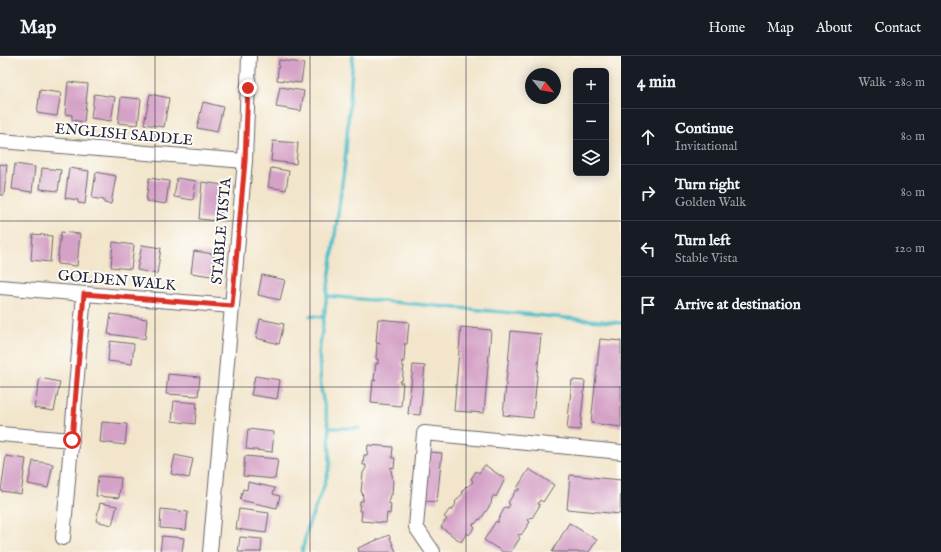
<!DOCTYPE html>
<html lang="en">
<head>
<meta charset="utf-8">
<style>
  :root { --surface:#171b24; --page:#242831; --text:#f1f3f6; --muted:#9ea1a6; --line:#363941 }
  body { margin:0; font-family:"IM FELL English",serif; background:var(--page); color:var(--text) }
  .controls { position:absolute; right:12px; top:12px; display:grid; overflow:hidden; border-radius:6px; box-shadow:0 2px 10px #0003 }
  .controls button { width:36px; height:36px; display:grid; place-items:center; padding:0; border:0; border-bottom:1px solid var(--line); background:var(--surface); color:var(--text); font:20px sans-serif }
  .compass { position:absolute; left:525px; top:12px; width:36px; height:36px; border-radius:50%; background:var(--surface); box-shadow:0 2px 10px #0003; rotate:120deg }
  .stop { position:absolute; width:12px; height:12px; margin:-9px; border:3px solid #d93025; border-radius:50%; background:#fff }
  .stop.end { background:#d93025; border-color:#fff; box-shadow:0 1px 4px #0008 }
  .list { margin:0; padding:0; list-style:none }
  h2 { display:flex; justify-content:space-between; align-items:center; height:52px; margin:0; padding:0 16px; font-size:17px }
  h2 small { font-size:13px; font-weight:400; color:var(--muted) }
  .list li { display:grid; grid-template-columns:26px 1fr auto; gap:12px; align-items:center; box-sizing:border-box; height:56px; padding:0 16px; border-top:1px solid var(--line) }
  .list b { display:block; font-size:15px; white-space:nowrap }
  .list p { margin:0; font-size:13px; white-space:nowrap; color:var(--muted) }
  .list em { font-size:13px; font-style:normal; color:var(--muted) }
  .icon { flex:none; width:22px; height:22px; fill:none; stroke:currentColor; stroke-width:2; stroke-linecap:round; stroke-linejoin:round }
  .map { position:relative; flex:none; width:621px; height:496px; overflow:hidden }
  header { display:flex; align-items:center; gap:24px; box-sizing:border-box; height:56px; padding:0 20px; background:var(--surface); border-bottom:1px solid var(--line) }
  header strong { font-size:19px }
  nav { display:flex; gap:22px; margin-inline-start:auto; font-size:14px }
  main { display:flex }
  aside { flex:1; background:var(--surface) }
  .map>svg:first-child { display:block }
  .lines { fill:none; stroke-linecap:round; stroke-linejoin:round }
  .stream { stroke:#4fbdc8; stroke-width:3.5 }
  .building { fill:#d5a2c7 }
  .minor-casing { stroke:#6b666d; stroke-width:16 }
  .minor { stroke:#fff; stroke-width:14 }
  .route { stroke:#d93025; stroke-width:5 }
  .grid { fill:none; stroke:#22223b; stroke-width:1; stroke-opacity:0.55 }
  .labels { text-anchor:middle; stroke-width:4; stroke-linejoin:round; paint-order:stroke }
  .street-label { font-size:15px; fill:#22223b; stroke:#fdfcf7 }
</style>
</head>
<body>
<header>
<strong>Map</strong>
<nav><a>Home</a><a>Map</a><a>About</a><a>Contact</a></nav>
</header>
<main>
<div class="map">
<svg width="621" height="496" viewBox="0 0 621 496">
  <rect width="100%" height="100%" fill="#fdfcf7"/>
  <filter id="ink" filterUnits="userSpaceOnUse"><feTurbulence type="fractalNoise" baseFrequency=".025" numOctaves="2"/><feDisplacementMap in="SourceGraphic" scale="8" xChannelSelector="R" yChannelSelector="G"/><feConvolveMatrix kernelMatrix="1 2 1 2 8 2 1 2 1" color-interpolation-filters="sRGB"/></filter>
  <filter id="wash" filterUnits="userSpaceOnUse"><feTurbulence type="fractalNoise" baseFrequency=".012" numOctaves="4" result="noise"/><feDisplacementMap in="SourceGraphic" scale="16" xChannelSelector="R" yChannelSelector="G"/><feGaussianBlur stdDeviation="0.9" result="paint"/><feColorMatrix in="noise" values="0 0 0 0 0 0 0 0 0 0 0 0 0 0 0 0 0 1.4 0 .05"/><feComposite in="paint" operator="in"/></filter>
  <g filter="url(#wash)">
    <rect width="100%" height="100%" fill="#f2e5cb"/>
    <g class="lines">
      <!-- stream -->
      <g class="stream">
        <polyline points="327,240 621,267"/>
        <polyline points="310,260 324,261"/>
        <polyline points="329,372 359,372"/>
        <polyline points="302,496 308,470 323,433 330,409 329,372 321,333 319,297 345,106 353,0"/>
      </g>
    </g>
    <g id="blocks">
      <!-- building -->
      <g class="building">
        <polygon points="279,4 304,7 301,27 277,24"/>
        <polygon points="68,26 88,28 84,66 72,64 72,59 65,58"/>
        <polygon points="280,31 304,35 301,55 276,51"/>
        <polygon points="40,34 61,37 57,60 37,57"/>
        <polygon points="94,38 115,41 111,65 91,62"/>
        <polygon points="150,38 169,42 164,71 144,68"/>
        <polygon points="121,41 141,43 138,69 118,67"/>
        <polygon points="203,46 223,51 217,76 197,72"/>
        <polygon points="273,85 298,87 296,108 271,105"/>
        <polygon points="0,108 7,109 4,139 0,139"/>
        <polygon points="15,108 35,111 32,136 12,133"/>
        <polygon points="42,112 61,114 58,135 40,133"/>
        <polygon points="69,112 89,115 85,148 78,147 78,144 65,142"/>
        <polygon points="271,112 289,115 286,134 268,131"/>
        <polygon points="96,116 116,120 111,148 104,147 104,144 92,142"/>
        <polygon points="149,122 169,125 166,148 146,145"/>
        <polygon points="177,122 196,125 193,144 174,141"/>
        <polygon points="202,126 223,129 219,165 199,163"/>
        <polygon points="61,176 80,178 77,210 57,208"/>
        <polygon points="33,178 52,180 50,206 31,204"/>
        <polygon points="113,186 134,189 131,213 111,211"/>
        <polygon points="142,189 161,192 157,218 137,214"/>
        <polygon points="194,195 214,198 211,220 191,217"/>
        <polygon points="262,219 285,224 280,244 258,239"/>
        <polygon points="111,258 147,263 145,283 108,278"/>
        <polygon points="260,263 284,268 279,288 256,282"/>
        <polygon points="378,263 409,266 407,288 404,288 405,290 404,306 402,305 402,310 404,310 402,325 400,325 400,327 403,327 401,350 371,347 373,324 376,325 374,323 376,307 378,308 378,303 376,303 377,287 380,288 376,286"/>
        <polygon points="461,271 491,274 484,357 454,355"/>
        <polygon points="511,275 541,278 533,362 503,359"/>
        <polygon points="600,283 621,285 621,371 591,367"/>
        <polygon points="110,285 134,288 132,308 108,305"/>
        <polygon points="413,309 425,310 420,359 408,358"/>
        <polygon points="168,318 200,321 198,340 166,338"/>
        <polygon points="255,320 280,324 277,343 251,339"/>
        <polygon points="40,322 60,326 54,355 34,352"/>
        <polygon points="572,324 585,325 580,374 567,373"/>
        <polygon points="174,345 197,347 195,368 172,365"/>
        <polygon points="102,366 127,368 125,389 100,386"/>
        <polygon points="248,373 274,376 272,396 246,393"/>
        <polygon points="368,389 393,391 392,402 395,402 394,412 391,411 391,414 393,424 392,439 390,439 388,447 391,448 390,458 387,457 386,467 361,465 362,455 359,455 360,445 363,445 363,442 362,436 361,436 363,417 366,412 366,409 363,409 364,399 367,399"/>
        <polygon points="429,396 442,397 437,446 425,445"/>
        <polygon points="175,399 193,403 189,422 171,418"/>
        <polygon points="6,400 26,403 21,438 1,435"/>
        <polygon points="245,400 278,403 275,423 243,420"/>
        <polygon points="33,405 53,408 48,432 28,428"/>
        <polygon points="485,409 505,423 496,441 494,439 492,442 491,448 480,464 479,463 475,468 474,467 473,469 475,471 469,479 467,477 461,486 441,471 447,463 444,461 450,453 452,455 456,447 455,446 463,437 462,436 466,430 467,431 472,427 473,425 471,423 476,415 479,417"/>
        <polygon points="529,413 554,429 543,446 540,444 538,448 540,449 532,462 530,461 528,464 530,466 521,479 519,478 518,480 520,482 511,496 503,496 484,484 496,465 498,467 498,464 505,451 508,452 510,448 508,447 516,434 518,435 520,433 517,432"/>
        <polygon points="570,419 621,424 620,458 567,453"/>
        <polygon points="98,420 121,422 119,442 96,440"/>
        <polygon points="248,426 275,432 273,438 280,440 277,452 240,444 243,433 247,434"/>
        <polygon points="100,447 117,450 112,469 96,465"/>
        <polygon points="161,453 188,456 186,474 160,472"/>
        <polygon points="239,453 269,457 266,477 236,473"/>
        <polygon points="569,467 597,484 589,496 552,496"/>
        <polygon points="389,479 396,496 359,496 358,492"/>
        <polygon points="162,480 184,482 182,496 160,496"/>
        <polygon points="240,481 262,483 261,496 238,496"/>
      </g>
    </g>
  </g>
  <g filter="url(#ink)">
    <use href="#blocks" fill-opacity="0" stroke="#6b666d" stroke-width="1"/>
    <g class="lines">
      <defs>
        <g id="minor">
          <polyline points="0,85 245,105"/>
          <polyline points="0,231 232,250"/>
          <polyline points="0,378 72,384"/>
          <polyline points="63,482 84,238"/>
          <polyline points="210,496 245,105 249,0"/>
          <polyline points="433,496 416,471 424,377 621,396"/>
        </g>
      </defs>
      <!-- minor casing -->
      <use href="#minor" class="minor-casing"/>
      <!-- minor -->
      <use href="#minor" class="minor"/>
    </g>
  </g>
  <g class="lines" filter="url(#ink)">
    <!-- route -->
    <polyline class="route" points="72,384 84,238 232,250 245,105 248,32"/>
  </g>
  <!-- grid -->
  <path class="grid" d="M155 0V496M310 0V496M466 0V496M0 165H621M0 331H621"/>
  <g class="labels">
    <!-- street labels -->
    <g class="street-label">
      <text transform="translate(124 78) rotate(5)" y="5">ENGLISH SADDLE</text>
      <text transform="translate(221 175) rotate(-85)" y="5">STABLE VISTA</text>
      <text transform="translate(117 224) rotate(5)" y="5">GOLDEN WALK</text>
    </g>
  </g>
</svg>
<div class="controls">
<button>+</button>
<button>−</button>
<button><svg class="icon" aria-label="layers" viewBox="0 0 24 24"><path d="M12 4l9 5-9 5-9-5zM3 14l9 5 9-5"/></svg></button>
</div>
<svg class="compass" viewBox="-18 -18 36 36"><path d="M0-13l5 13h-10z" fill="#e53935"/><path d="M0 13l5-13h-10z" fill="#9ea1a6"/></svg>
<div class="stop" style="left:72px;top:384px"></div>
<div class="stop end" style="left:248px;top:32px"></div>
</div>
<aside>
<h2>4 min<small>Walk · 280 m</small></h2>
<ul class="list">
<li><svg class="icon" aria-label="ahead" viewBox="0 0 24 24"><path d="M12 20V5M6 11l6-6 6 6"/></svg><div><b>Continue</b><p>Invitational</p></div><em>80 m</em></li>
<li><svg class="icon" aria-label="right" viewBox="0 0 24 24"><path d="M7 20v-9h11M14 6l5 5-5 5"/></svg><div><b>Turn right</b><p>Golden Walk</p></div><em>80 m</em></li>
<li><svg class="icon" aria-label="left" viewBox="0 0 24 24"><path d="M17 20v-9H6M10 6l-5 5 5 5"/></svg><div><b>Turn left</b><p>Stable Vista</p></div><em>120 m</em></li>
<li><svg class="icon" aria-label="arrive" viewBox="0 0 24 24"><path d="M6 21V4h12l-3 4 3 4H6"/></svg><div><b>Arrive at destination</b></div></li>
</ul>
</aside>
</main>
</body>
</html>
